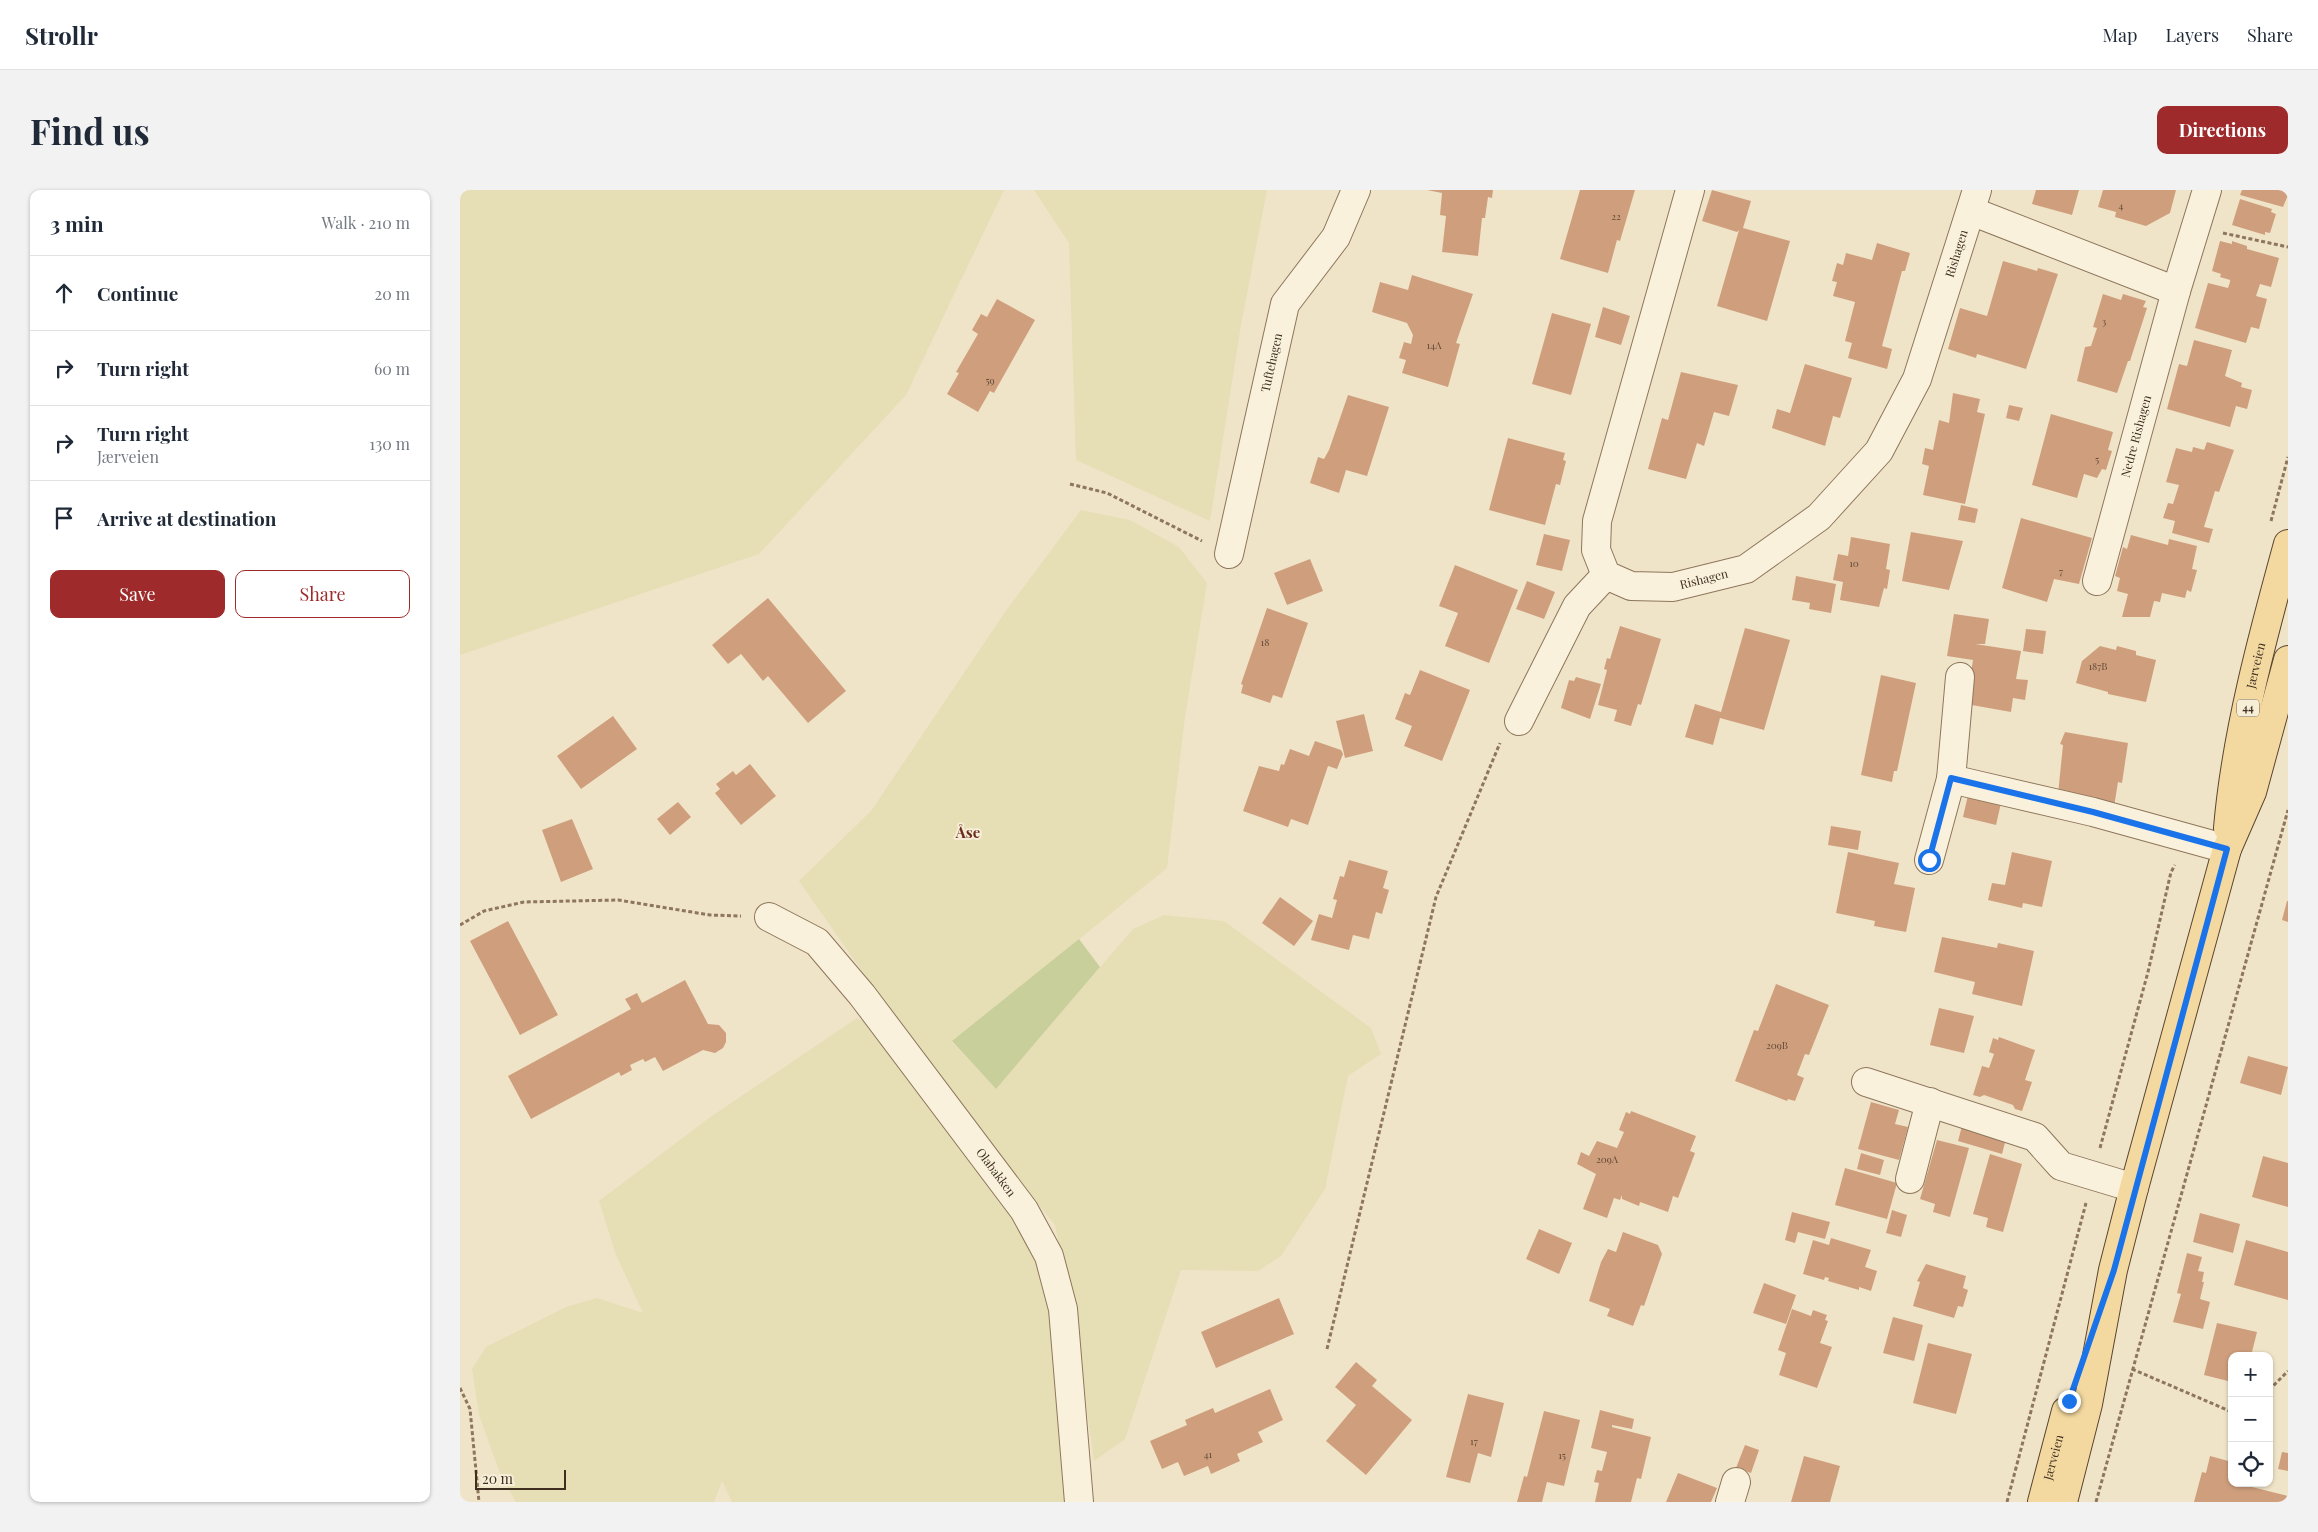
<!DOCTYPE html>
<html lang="en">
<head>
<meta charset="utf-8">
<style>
  :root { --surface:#fff; --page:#f2f2f3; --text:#1f2937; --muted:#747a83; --line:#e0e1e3; --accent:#9e2a2b }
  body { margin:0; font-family:"Playfair Display",serif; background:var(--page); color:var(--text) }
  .controls { position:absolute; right:15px; bottom:15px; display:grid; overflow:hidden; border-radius:10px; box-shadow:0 1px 4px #0004 }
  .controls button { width:45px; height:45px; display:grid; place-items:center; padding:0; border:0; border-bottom:1px solid var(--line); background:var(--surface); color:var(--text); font:25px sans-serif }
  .scale { position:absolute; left:15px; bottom:12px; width:91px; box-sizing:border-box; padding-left:5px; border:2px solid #3d2e20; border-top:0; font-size:14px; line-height:18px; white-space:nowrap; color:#3d2e20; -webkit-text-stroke:4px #f7eed8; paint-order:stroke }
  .stop { position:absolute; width:15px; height:15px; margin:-11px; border:4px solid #1a73e8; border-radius:50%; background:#fff }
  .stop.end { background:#1a73e8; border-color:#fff; box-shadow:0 1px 5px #0008 }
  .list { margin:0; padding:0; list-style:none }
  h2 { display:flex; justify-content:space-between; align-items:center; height:65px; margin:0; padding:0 20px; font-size:21px }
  h2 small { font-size:16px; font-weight:400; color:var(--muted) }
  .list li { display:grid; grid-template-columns:32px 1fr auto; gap:15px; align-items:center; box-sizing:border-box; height:75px; padding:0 20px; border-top:1px solid var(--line) }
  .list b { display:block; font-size:19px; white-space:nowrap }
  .list p { margin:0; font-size:16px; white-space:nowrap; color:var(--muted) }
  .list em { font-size:16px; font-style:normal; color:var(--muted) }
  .actions { display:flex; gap:10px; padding:15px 20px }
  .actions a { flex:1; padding:11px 0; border:1px solid var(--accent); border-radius:10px; text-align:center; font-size:18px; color:var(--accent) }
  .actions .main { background:var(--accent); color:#fff }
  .icon { flex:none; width:28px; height:28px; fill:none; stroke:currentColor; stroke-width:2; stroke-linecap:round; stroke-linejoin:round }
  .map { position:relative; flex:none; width:1828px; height:1312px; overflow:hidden; border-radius:10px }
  header { display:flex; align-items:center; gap:30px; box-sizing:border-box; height:70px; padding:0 25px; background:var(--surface); border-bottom:1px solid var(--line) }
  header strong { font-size:24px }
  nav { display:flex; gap:28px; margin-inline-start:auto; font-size:18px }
  .intro { display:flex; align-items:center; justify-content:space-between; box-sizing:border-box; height:120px; padding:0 30px }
  h1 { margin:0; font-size:35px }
  .button { padding:12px 22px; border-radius:10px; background:var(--accent); color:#fff; font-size:18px; font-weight:700 }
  main { display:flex; gap:30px; padding:0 30px }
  aside { flex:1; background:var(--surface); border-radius:10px; box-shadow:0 1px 4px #0004 }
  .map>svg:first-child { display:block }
  .farmland { fill:#e6deb5 }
  .green { fill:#c9cf9b }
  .building { fill:#cf9f7d }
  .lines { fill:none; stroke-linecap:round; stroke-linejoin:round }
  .minor-casing { stroke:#8d765c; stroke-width:30 }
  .major-casing { stroke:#5b4430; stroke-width:30 }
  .path { stroke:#8d765c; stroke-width:3; stroke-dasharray:4 2.5; stroke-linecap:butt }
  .minor { stroke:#faf1dc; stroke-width:28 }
  .major { stroke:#f3d9a0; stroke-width:28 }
  .route { stroke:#1a73e8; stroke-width:6 }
  .labels { text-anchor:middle; stroke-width:4; stroke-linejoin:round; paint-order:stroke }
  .number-label { font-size:10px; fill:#624a37 }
  .shield { fill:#f7eed8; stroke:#756857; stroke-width:1 }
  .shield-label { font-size:11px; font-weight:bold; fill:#3d2e20 }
  .street-label { font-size:12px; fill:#3d2e20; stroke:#f7eed8 }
  .quarter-label { font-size:15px; font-weight:bold; fill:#6b2e1e; stroke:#f7eed8 }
</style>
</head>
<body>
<header>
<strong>Strollr</strong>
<nav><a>Map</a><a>Layers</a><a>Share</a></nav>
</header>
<div class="intro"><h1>Find us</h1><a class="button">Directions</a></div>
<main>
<aside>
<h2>3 min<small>Walk · 210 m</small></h2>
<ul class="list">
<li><svg class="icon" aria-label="ahead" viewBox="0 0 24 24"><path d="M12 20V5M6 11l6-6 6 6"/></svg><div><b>Continue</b></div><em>20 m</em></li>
<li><svg class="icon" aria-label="right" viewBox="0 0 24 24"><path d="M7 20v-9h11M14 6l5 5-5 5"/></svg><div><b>Turn right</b></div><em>60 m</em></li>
<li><svg class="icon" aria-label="right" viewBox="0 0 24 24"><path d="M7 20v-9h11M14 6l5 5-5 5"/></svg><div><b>Turn right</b><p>Jærveien</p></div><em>130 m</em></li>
<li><svg class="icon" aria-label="arrive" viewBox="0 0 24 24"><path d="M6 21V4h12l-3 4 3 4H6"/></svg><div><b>Arrive at destination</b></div></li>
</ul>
<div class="actions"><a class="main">Save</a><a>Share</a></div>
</aside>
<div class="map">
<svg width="1828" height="1312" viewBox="0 0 1828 1312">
  <rect width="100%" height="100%" fill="#f0e4c8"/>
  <!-- farmland -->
  <g class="farmland">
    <polygon points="0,0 544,0 446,205 299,364 0,465"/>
    <polygon points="574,0 807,0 781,135 750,331 616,270 609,53"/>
    <polygon points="621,320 670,330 719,357 747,393 725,527 707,678 492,852 536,899 673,739 704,725 764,731 911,838 921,864 888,886 865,999 821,1066 798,1081 721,1080 665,1249 634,1271 612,1115 595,1035 483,897 339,691 411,621 545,422"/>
    <polygon points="397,828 421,841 571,1048 595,1126 609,1312 272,1312 262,1291 254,1312 56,1312 41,1286 19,1225 12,1179 26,1157 106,1117 137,1108 183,1123 156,1065 139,1011 249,928"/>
  </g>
  <!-- green -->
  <polygon class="green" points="619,749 640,777 536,899 492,851"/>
  <!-- building -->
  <g class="building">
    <polygon points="967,0 1033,0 1032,8 1028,7 1025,28 1022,28 1018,66 982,62 986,26 980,25 982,3"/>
    <polygon points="1120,0 1175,0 1160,51 1157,50 1148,83 1100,69"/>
    <polygon points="1252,0 1291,11 1283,38 1330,51 1307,131 1257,116 1279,40 1277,42 1242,31"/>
    <polygon points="1576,0 1619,0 1612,25 1572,14"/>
    <polygon points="1643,0 1716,0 1710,23 1686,36 1655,27 1656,22 1638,17"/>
    <polygon points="1782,0 1828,0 1828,5 1823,17 1780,5"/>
    <polygon points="1780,9 1812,19 1811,22 1816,24 1810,43 1805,42 1805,45 1772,35"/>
    <polygon points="1760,51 1772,54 1772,51 1787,56 1787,59 1819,68 1811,97 1800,94 1796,106 1807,109 1799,139 1791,137 1786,153 1735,138 1748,93 1768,98 1770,92 1770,90 1760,87 1761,84 1752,81"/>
    <polygon points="1417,53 1450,63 1445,81 1442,81 1422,156 1432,159 1427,179 1388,168 1392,153 1385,151 1395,112 1373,106 1377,92 1372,91 1377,73 1383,75 1386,63 1412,70"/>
    <polygon points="1543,71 1577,81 1578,78 1598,84 1566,179 1517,164 1516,168 1488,159 1500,118 1527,126"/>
    <polygon points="952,85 1013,104 996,153 1000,154 988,197 942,183 946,170 939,168 944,152 951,154 953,145 947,133 912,122 920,92 948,100"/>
    <polygon points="1643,104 1661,110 1663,104 1686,111 1683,117 1687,118 1670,171 1668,171 1657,203 1617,191 1625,157 1631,156 1637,138 1633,137"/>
    <polygon points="537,109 575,130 534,203 530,201 518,222 487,204 499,183 496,182 518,144 512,140 521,124 527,127"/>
    <polygon points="1143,117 1170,126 1161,155 1135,147"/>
    <polygon points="1092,123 1131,134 1111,205 1072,194"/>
    <polygon points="1734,150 1772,160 1765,186 1782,193 1781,197 1792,200 1787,219 1776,216 1770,237 1707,219 1719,174 1727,176"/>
    <polygon points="1345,174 1392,188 1380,228 1373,226 1365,256 1312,238 1317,219 1330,223"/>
    <polygon points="1221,182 1278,195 1269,226 1254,222 1244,256 1237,253 1226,289 1188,279 1202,228 1208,230"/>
    <polygon points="1493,203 1520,209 1517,222 1525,224 1505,314 1463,305 1469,276 1462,274 1465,258 1473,260 1479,230 1489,233"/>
    <polygon points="888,205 929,217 907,286 886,280 879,303 850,293 858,267 864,269 869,260"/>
    <polygon points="1549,215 1563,218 1559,231 1546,228"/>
    <polygon points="1591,224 1653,242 1648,260 1652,261 1646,280 1642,279 1637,288 1624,284 1617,308 1572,295"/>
    <polygon points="1048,248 1105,263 1103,270 1106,271 1100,295 1096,294 1085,335 1029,320"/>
    <polygon points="1747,252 1774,260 1759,302 1755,301 1744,337 1753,339 1749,353 1712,343 1715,331 1703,328 1708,313 1713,314 1719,295 1706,292 1716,258 1732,262 1733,257 1744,260"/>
    <polygon points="1501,315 1518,319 1515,333 1498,330"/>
    <polygon points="1561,328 1632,348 1619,394 1594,389 1587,412 1542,398"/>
    <polygon points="1451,342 1503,351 1489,400 1442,391"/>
    <polygon points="1084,344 1110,350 1102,381 1076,375"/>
    <polygon points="1671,345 1708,355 1709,349 1737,356 1732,379 1737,380 1731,402 1727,400 1725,408 1702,403 1700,412 1694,411 1690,427 1662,427 1668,404 1657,401 1660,388 1655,386 1663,357 1667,359"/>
    <polygon points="1391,347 1430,354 1426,379 1430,380 1427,399 1424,398 1419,417 1380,410 1383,392 1373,390 1378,364 1388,366"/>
    <polygon points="850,369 863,401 827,415 814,383"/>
    <polygon points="995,375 1058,400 1029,473 985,456 998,423 979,416"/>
    <polygon points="1336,386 1376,394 1371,423 1349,419 1350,413 1332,410"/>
    <polygon points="1067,391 1095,402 1084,429 1056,419"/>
    <polygon points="308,408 386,501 348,533 308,486 303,491 281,464 268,474 252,455"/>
    <polygon points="807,418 848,433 822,508 813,505 810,513 781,503 783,495 781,494"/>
    <polygon points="1494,424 1529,429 1525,454 1515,454 1561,461 1556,489 1568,490 1565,510 1553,508 1551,522 1506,514 1513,470 1487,466"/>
    <polygon points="1160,436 1201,449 1181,515 1178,514 1171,536 1154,531 1157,520 1138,515 1147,480 1144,479 1147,468 1150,469"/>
    <polygon points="1285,438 1330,450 1304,540 1260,528 1253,555 1225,547 1235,514 1261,522"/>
    <polygon points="1566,439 1586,441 1583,464 1563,461"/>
    <polygon points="1640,456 1656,460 1657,456 1676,461 1676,465 1696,470 1686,512 1648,504 1648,502 1616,493 1622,471"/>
    <polygon points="960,480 1010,500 982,571 944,556 952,536 935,529 945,503 950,505"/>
    <polygon points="1421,485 1456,493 1437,581 1434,581 1432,592 1401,585"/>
    <polygon points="1116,487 1141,494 1130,529 1101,518 1109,490 1114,491"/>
    <polygon points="904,524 913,561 885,568 876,531"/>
    <polygon points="153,526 177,559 121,599 97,566"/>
    <polygon points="1605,542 1668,553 1662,593 1658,592 1654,617 1598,604 1603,555 1600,554"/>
    <polygon points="855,551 881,560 883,564 877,579 868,576 848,635 831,629 828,637 783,621 799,576 819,581 821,574 824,575 830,559 849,566"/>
    <polygon points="290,574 316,606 281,635 255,603 260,599 256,594 273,581 276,585"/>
    <polygon points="1508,605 1541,613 1536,635 1503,627"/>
    <polygon points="218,612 231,627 210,645 197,629"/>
    <polygon points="112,629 133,679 101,692 82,640"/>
    <polygon points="1371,636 1401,641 1398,660 1368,655"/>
    <polygon points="1388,662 1439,673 1434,694 1455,698 1446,742 1414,736 1415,731 1376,723"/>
    <polygon points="1552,662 1592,671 1582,717 1563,713 1562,718 1528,710 1532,693 1545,695"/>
    <polygon points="889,670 928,681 923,698 929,700 922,724 916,722 909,749 893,745 889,760 851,750 859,724 872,728 877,710 873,709 880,686 884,687"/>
    <polygon points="820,707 853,731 834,756 802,733"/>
    <polygon points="1827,711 1828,711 1828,732 1822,730"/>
    <polygon points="48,731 98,825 60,845 10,751"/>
    <polygon points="1482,747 1537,758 1538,753 1574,761 1562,816 1512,804 1515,792 1474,782"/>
    <polygon points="225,790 248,834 259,835 266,843 266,852 263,858 255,863 243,860 203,881 195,867 185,872 183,869 170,875 172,880 161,886 159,882 71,929 48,886 171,819 165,809 177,803 182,813"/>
    <polygon points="1316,794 1369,815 1349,865 1345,864 1337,885 1344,888 1335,911 1328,909 1327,911 1275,891 1294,840 1298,841"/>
    <polygon points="1479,818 1514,826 1504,863 1470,855"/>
    <polygon points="1539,847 1575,860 1565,890 1572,892 1562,921 1555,919 1553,915 1524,905 1520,907 1513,905 1522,876 1529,878 1534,864 1529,862 1533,848 1538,850"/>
    <polygon points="1788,866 1828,877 1821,905 1780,893"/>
    <polygon points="1411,912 1439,920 1435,934 1448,937 1439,970 1398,959"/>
    <polygon points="1171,921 1236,946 1230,961 1235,963 1218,1008 1213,1006 1208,1022 1180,1012 1179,1016 1162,1009 1162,1005 1160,1010 1154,1008 1147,1028 1123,1019 1136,984 1117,974 1121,962 1129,966 1137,951 1157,958 1164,942 1159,940 1166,922 1170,924"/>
    <polygon points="1502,936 1546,949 1542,964 1498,951"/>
    <polygon points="1477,950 1509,958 1490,1027 1473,1022 1475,1014 1460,1009"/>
    <polygon points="1401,963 1424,970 1420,985 1397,979"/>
    <polygon points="1530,964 1562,974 1543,1042 1526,1037 1528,1028 1513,1024"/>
    <polygon points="1803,966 1828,973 1828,1017 1792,1007"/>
    <polygon points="1385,978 1437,993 1427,1029 1375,1015"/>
    <polygon points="1432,1020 1447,1025 1441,1047 1426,1043"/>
    <polygon points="1332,1022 1370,1032 1365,1049 1338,1042 1335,1053 1325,1050"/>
    <polygon points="1740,1023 1780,1034 1773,1063 1733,1052"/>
    <polygon points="1079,1039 1112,1053 1099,1084 1066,1069"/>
    <polygon points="1163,1042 1198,1055 1202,1064 1184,1116 1181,1115 1173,1136 1147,1126 1150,1119 1129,1111 1141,1072 1148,1059 1156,1062"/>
    <polygon points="1371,1048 1411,1060 1405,1077 1417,1081 1411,1101 1399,1097 1399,1100 1368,1091 1369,1088 1365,1087 1364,1090 1343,1084 1353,1050 1369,1055"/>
    <polygon points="1786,1050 1828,1062 1828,1110 1774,1095"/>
    <polygon points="1727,1063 1742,1067 1738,1081 1744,1082 1742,1092 1744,1092 1740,1109 1750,1112 1743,1139 1713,1132 1721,1104 1717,1103"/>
    <polygon points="1466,1074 1506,1086 1503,1098 1508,1100 1503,1117 1498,1116 1494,1128 1453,1116 1460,1092 1457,1091"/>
    <polygon points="1304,1093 1336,1105 1326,1134 1293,1123"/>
    <polygon points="819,1108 834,1144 756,1178 741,1142"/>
    <polygon points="1332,1119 1351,1126 1353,1120 1367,1125 1365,1130 1368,1131 1360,1153 1372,1157 1357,1198 1319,1185 1326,1163 1318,1160"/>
    <polygon points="1433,1127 1463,1135 1454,1171 1423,1163"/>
    <polygon points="1757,1133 1797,1142 1791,1166 1772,1166 1772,1192 1744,1185"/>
    <polygon points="1468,1153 1512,1164 1496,1224 1453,1213"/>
    <polygon points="896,1172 917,1190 912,1196 952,1230 906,1285 866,1251 896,1215 875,1197"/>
    <polygon points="810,1199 823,1230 798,1242 803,1252 777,1264 780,1271 751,1284 748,1276 724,1286 718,1272 702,1279 690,1251 727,1235 725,1230 753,1218 755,1223"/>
    <polygon points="1008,1204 1044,1213 1031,1267 1018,1263 1010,1293 986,1287"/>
    <polygon points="1140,1220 1174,1229 1172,1239 1152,1235 1152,1237 1191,1247 1181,1289 1177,1288 1171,1312 1135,1312 1139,1293 1134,1292 1137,1280 1142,1281 1147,1262 1131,1258"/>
    <polygon points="1084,1221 1120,1230 1104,1296 1087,1292 1082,1312 1057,1312 1064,1286 1067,1287"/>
    <polygon points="1285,1255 1299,1260 1291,1283 1276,1278"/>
    <polygon points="1822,1262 1828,1263 1828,1281 1818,1279"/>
    <polygon points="1344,1266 1380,1276 1370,1312 1331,1312"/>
    <polygon points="1750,1266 1772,1272 1772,1293 1786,1293 1792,1295 1792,1297 1828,1306 1828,1312 1734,1312 1742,1282 1746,1283"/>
    <polygon points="1218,1283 1257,1298 1251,1312 1206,1312"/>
  </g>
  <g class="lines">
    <defs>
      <g id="minor">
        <path id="s1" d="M1230 0 1137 331 1136 360 1146 385 1171 396 1213 397 1286 379 1359 327 1419 261 1457 189 1517 0"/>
        <polyline points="1511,21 1716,101"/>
        <path id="s2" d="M769 364 825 114 876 47 896 0"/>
        <path id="s3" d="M1637 391 1716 101 1747 0"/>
        <polyline points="1059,531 1117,416 1146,385"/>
        <polyline points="1491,589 1633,622 1767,659"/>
        <polyline points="1469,670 1491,589 1500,487"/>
        <path id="s4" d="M309 727 357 752 402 805 564 1020 589 1066 603 1119 619 1312"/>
        <polyline points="1406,892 1575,947 1601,976 1674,998"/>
        <polyline points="1450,989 1470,912"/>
        <polyline points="1270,1312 1276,1292"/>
      </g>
      <g id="major">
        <path id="s5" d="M1768 638C1776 544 1803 445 1828 354"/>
        <path id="s6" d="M1582 1312 1606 1221"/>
        <polyline points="1603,1312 1628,1214 1653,1080 1674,998 1767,659 1792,602 1828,470"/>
      </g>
    </defs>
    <!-- minor casing -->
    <use href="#minor" class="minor-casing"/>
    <!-- major casing -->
    <use href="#major" class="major-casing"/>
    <!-- path -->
    <g class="path">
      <polyline points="1763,43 1828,57"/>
      <polyline points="610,294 647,303 742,351"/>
      <polyline points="1811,331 1828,267"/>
      <polyline points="0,735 24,721 64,712 158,710 250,725 281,726"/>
      <polyline points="1640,958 1688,782 1711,682 1715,675"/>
      <polyline points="867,1159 976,707 1040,553"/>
      <polyline points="1672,1179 1772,1222"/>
      <polyline points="0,1198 10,1219 19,1312"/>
      <polyline points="1809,1200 1828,1181"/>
      <polyline points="1547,1312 1626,1013"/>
      <polyline points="1636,1312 1828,620"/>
    </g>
    <!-- minor -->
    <use href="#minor" class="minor"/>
    <!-- major -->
    <use href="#major" class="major"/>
  </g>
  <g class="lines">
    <!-- route -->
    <polyline class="route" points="1469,670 1491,588 1633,622 1767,659 1654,1080 1609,1211"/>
  </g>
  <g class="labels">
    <!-- number labels -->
    <g class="number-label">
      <text x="1661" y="19">4</text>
      <text x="1156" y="30">22</text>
      <text x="1644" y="135">3</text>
      <text x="974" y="159">14A</text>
      <text x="530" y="194">59</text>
      <text x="1637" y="273">5</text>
      <text x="1394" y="377">10</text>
      <text x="1601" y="385">7</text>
      <text x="805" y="456">18</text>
      <text x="1638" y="480">187B</text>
      <text x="1317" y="859">209B</text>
      <text x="1147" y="973">209A</text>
      <text x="1014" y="1255">17</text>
      <text x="748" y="1268">41</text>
      <text x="1102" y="1269">15</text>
    </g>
    <!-- shield labels -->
    <rect class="shield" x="1777" y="509.5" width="22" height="17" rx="4"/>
    <g class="shield-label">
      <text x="1788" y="522">44</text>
    </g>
    <!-- street labels -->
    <g class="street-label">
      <text dy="4" stroke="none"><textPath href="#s1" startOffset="936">Rishagen</textPath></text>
      <text dy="4" stroke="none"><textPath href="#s2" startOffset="196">Tuftehagen</textPath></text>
      <text dy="4" stroke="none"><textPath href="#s3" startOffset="150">Nedre Rishagen</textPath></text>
      <text dy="4" stroke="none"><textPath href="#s1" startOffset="501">Rishagen</textPath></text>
      <text dy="4" stroke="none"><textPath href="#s5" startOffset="165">Jærveien</textPath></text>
      <text dy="4" stroke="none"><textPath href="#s4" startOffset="346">Olabakken</textPath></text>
      <text dy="4" stroke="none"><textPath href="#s6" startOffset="46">Jærveien</textPath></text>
    </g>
    <!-- quarter labels -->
    <g class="quarter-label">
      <text x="508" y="648">Åse</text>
    </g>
  </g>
</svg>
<div class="controls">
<button>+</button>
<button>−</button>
<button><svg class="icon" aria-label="locate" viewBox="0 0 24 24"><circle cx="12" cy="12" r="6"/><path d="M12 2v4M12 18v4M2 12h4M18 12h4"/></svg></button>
</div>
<div class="scale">20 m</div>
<div class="stop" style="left:1469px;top:670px"></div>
<div class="stop end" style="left:1609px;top:1211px"></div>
</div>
</main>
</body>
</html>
